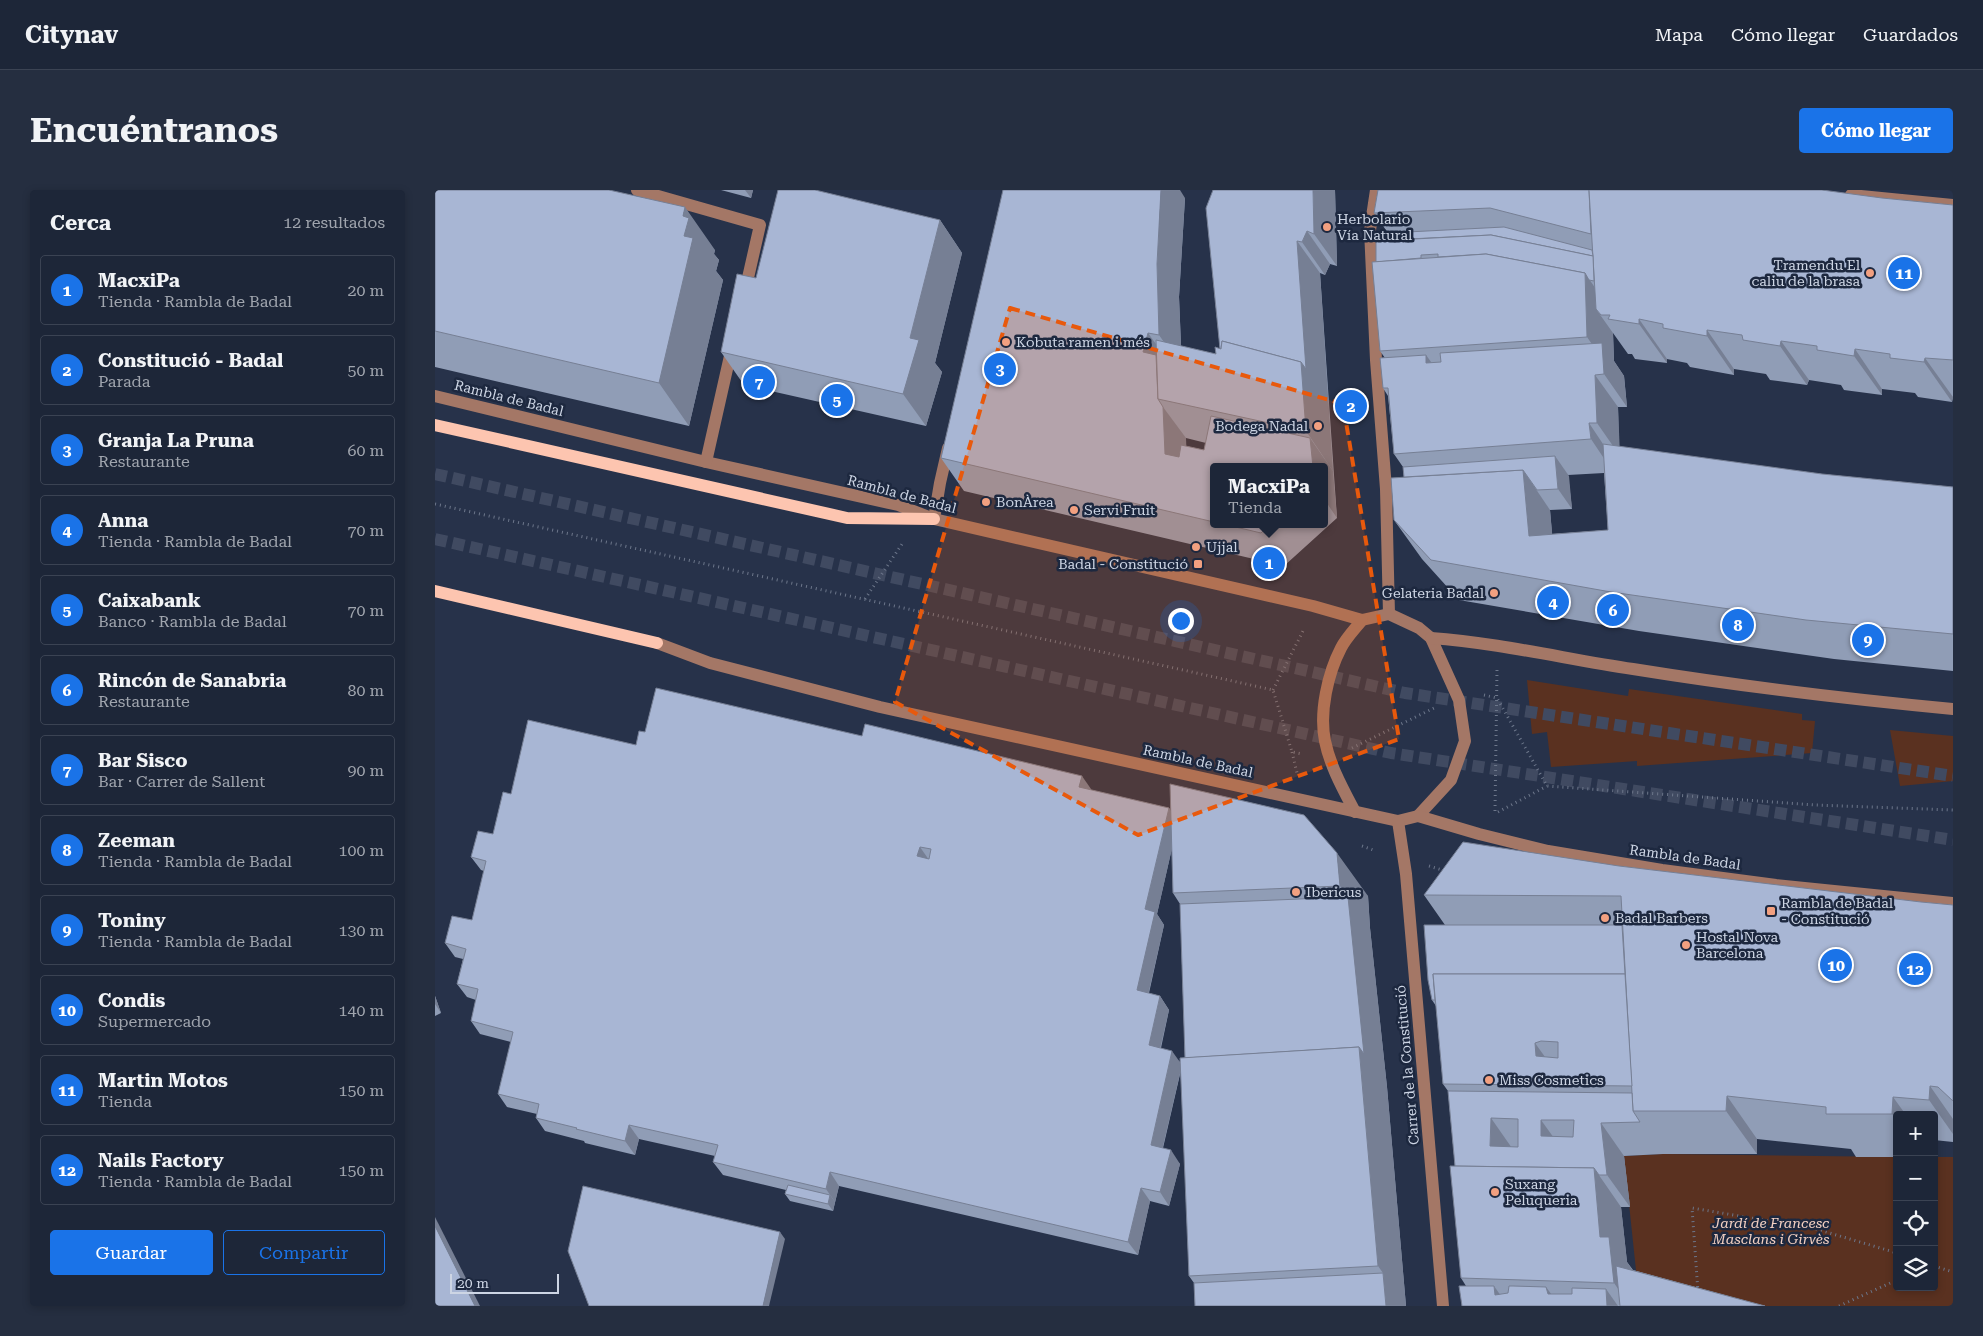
<!DOCTYPE html>
<html lang="es">
<head>
<meta charset="utf-8">
<style>
  :root { --surface:#1d2638; --page:#252e40; --text:#f1f3f6; --muted:#a0a5ae; --line:#3b4353; --accent:#1a73e8 }
  body { margin:0; font-family:"Roboto Serif",serif; background:var(--page); color:var(--text) }
  .controls { position:absolute; right:15px; bottom:15px; display:grid; overflow:hidden; border-radius:5px; box-shadow:0 2px 8px #0003 }
  .controls button { width:45px; height:45px; display:grid; place-items:center; padding:0; border:0; border-bottom:1px solid var(--line); background:var(--surface); color:var(--text); font:25px sans-serif }
  .scale { position:absolute; left:15px; bottom:12px; width:109px; box-sizing:border-box; padding-left:5px; border:2px solid #cdd5e4; border-top:0; font-size:14px; line-height:18px; white-space:nowrap; color:#cdd5e4; -webkit-text-stroke:4px #1d283f; paint-order:stroke }
  .you { position:absolute; left:745px; top:430px; width:18px; height:18px; margin:-12px; border:4px solid #fff; border-radius:50%; background:#1a73e8; box-shadow:0 0 0 8px #1a73e833 }
  .badge { display:grid; place-items:center; width:32px; height:32px; border-radius:50%; background:var(--accent); color:#fff; font-size:16px; font-weight:700 }
  .pin { position:absolute; translate:-50% -50%; border:2px solid #fff; box-shadow:0 1px 5px #0006 }
  .popup { position:absolute; left:775px; top:273px; width:118px; height:65px; box-sizing:border-box; display:grid; place-content:center; border-radius:5px; background:var(--surface); filter:drop-shadow(0 1px 4px #0005); font-size:16px; white-space:nowrap; color:var(--muted) }
  .popup b { font-size:19px; color:var(--text) }
  .popup::after { content:''; position:absolute; left:50%; top:100%; margin-left:-10px; border:10px solid transparent; border-top-color:var(--surface) }
  .list { margin:0; padding:0; list-style:none }
  h2 { display:flex; justify-content:space-between; align-items:center; height:65px; margin:0; padding:0 20px; font-size:21px }
  h2 small { font-size:16px; font-weight:400; color:var(--muted) }
  .list li { display:grid; grid-template-columns:32px 1fr auto; gap:15px; align-items:center; box-sizing:border-box; height:70px; margin:0 10px 10px; padding:0 10px; border:1px solid var(--line); border-radius:5px }
  .list b { display:block; font-size:19px; white-space:nowrap }
  .list p { margin:0; font-size:16px; white-space:nowrap; color:var(--muted) }
  .list em { font-size:16px; font-style:normal; color:var(--muted) }
  .actions { display:flex; gap:10px; padding:15px 20px }
  .actions a { flex:1; padding:11px 0; border:1px solid var(--accent); border-radius:5px; text-align:center; font-size:18px; color:var(--accent) }
  .actions .main { background:var(--accent); color:#fff }
  .icon { flex:none; width:28px; height:28px; fill:none; stroke:currentColor; stroke-width:2; stroke-linecap:round; stroke-linejoin:round }
  .map { position:relative; flex:none; width:1518px; height:1116px; overflow:hidden; border-radius:5px }
  header { display:flex; align-items:center; gap:30px; box-sizing:border-box; height:70px; padding:0 25px; background:var(--surface); border-bottom:1px solid var(--line) }
  header strong { font-size:24px }
  nav { display:flex; gap:28px; margin-inline-start:auto; font-size:18px }
  .intro { display:flex; align-items:center; justify-content:space-between; box-sizing:border-box; height:120px; padding:0 30px }
  h1 { margin:0; font-size:35px }
  .button { padding:12px 22px; border-radius:5px; background:var(--accent); color:#fff; font-size:18px; font-weight:700 }
  main { display:flex; gap:30px; padding:0 30px }
  aside { flex:1; background:var(--surface); border-radius:5px; box-shadow:0 2px 8px #0003 }
  .map>svg:first-child { display:block }
  .green { fill:#5a3120 }
  .lines { fill:none; stroke-linecap:round; stroke-linejoin:round }
  .major-tunnel { stroke:#404a61; stroke-width:12; stroke-dasharray:12 6; stroke-linecap:butt }
  .path { stroke:#6d778b; stroke-width:3; stroke-dasharray:1 4; stroke-linecap:butt }
  .minor { stroke:#a47766; stroke-width:12 }
  .major { stroke:#fdc5b0; stroke-width:12 }
  .wall { fill:#909db6; fill-rule:evenodd }
  .shaded-wall { fill:#767f94 }
  .building { fill:#a8b6d4; stroke:#767f94; fill-rule:evenodd }
  .marked { fill:#e8590c; fill-opacity:0.2; stroke:#e8590c; stroke-width:4; stroke-dasharray:10 6; stroke-linejoin:round }
  .poi-dot { fill:#f2a080; stroke:#1d283f; stroke-width:2 }
  .labels { text-anchor:middle; stroke-width:5; stroke-linejoin:round; paint-order:stroke }
  .poi-label { font-size:14px; fill:#cdd5e4; stroke:#1d283f; text-anchor:start }
  .street-label { font-size:14px; fill:#cdd5e4; stroke:#1d283f }
  .park-label { font-size:14px; font-style:italic; fill:#f3d0c2; stroke:#1d283f }
</style>
</head>
<body>
<header>
<strong>Citynav</strong>
<nav><a>Mapa</a><a>Cómo llegar</a><a>Guardados</a></nav>
</header>
<div class="intro"><h1>Encuéntranos</h1><a class="button">Cómo llegar</a></div>
<main>
<aside>
<h2>Cerca<small>12 resultados</small></h2>
<ul class="list">
<li><span class="badge">1</span><div><b>MacxiPa</b><p>Tienda · Rambla de Badal</p></div><em>20 m</em></li>
<li><span class="badge">2</span><div><b>Constitució - Badal</b><p>Parada</p></div><em>50 m</em></li>
<li><span class="badge">3</span><div><b>Granja La Pruna</b><p>Restaurante</p></div><em>60 m</em></li>
<li><span class="badge">4</span><div><b>Anna</b><p>Tienda · Rambla de Badal</p></div><em>70 m</em></li>
<li><span class="badge">5</span><div><b>Caixabank</b><p>Banco · Rambla de Badal</p></div><em>70 m</em></li>
<li><span class="badge">6</span><div><b>Rincón de Sanabria</b><p>Restaurante</p></div><em>80 m</em></li>
<li><span class="badge">7</span><div><b>Bar Sisco</b><p>Bar · Carrer de Sallent</p></div><em>90 m</em></li>
<li><span class="badge">8</span><div><b>Zeeman</b><p>Tienda · Rambla de Badal</p></div><em>100 m</em></li>
<li><span class="badge">9</span><div><b>Toniny</b><p>Tienda · Rambla de Badal</p></div><em>130 m</em></li>
<li><span class="badge">10</span><div><b>Condis</b><p>Supermercado</p></div><em>140 m</em></li>
<li><span class="badge">11</span><div><b>Martin Motos</b><p>Tienda</p></div><em>150 m</em></li>
<li><span class="badge">12</span><div><b>Nails Factory</b><p>Tienda · Rambla de Badal</p></div><em>150 m</em></li>
</ul>
<div class="actions"><a class="main">Guardar</a><a>Compartir</a></div>
</aside>
<div class="map">
<svg width="1518" height="1116" viewBox="0 0 1518 1116">
  <rect width="100%" height="100%" fill="#27324a"/>
  <!-- green -->
  <g class="green">
    <polygon points="1092,490 1193,506 1194,499 1367,524 1367,530 1380,531 1377,563 1202,576 1202,571 1116,577 1112,542 1097,544"/>
    <polygon points="1455,540 1518,546 1518,591 1465,596"/>
    <polygon points="1228,964 1462,967 1462,1097 1499,1097 1499,967 1518,967 1518,1116 1231,1116 1204,1109 1189,966"/>
  </g>
  <g class="lines">
    <!-- major-tunnel -->
    <g class="major-tunnel">
      <polyline points="0,284 970,503 1518,586"/>
      <polyline points="0,349 956,563 1518,650"/>
    </g>
    <!-- path -->
    <g class="path">
      <polyline points="0,314 838,500 857,562 867,564"/>
      <polyline points="430,409 467,354"/>
      <polyline points="838,500 868,441"/>
      <polyline points="1049,505 1062,508 1112,596 1380,615 1518,620"/>
      <polyline points="917,558 999,518"/>
      <polyline points="857,562 862,583"/>
      <polyline points="1060,621 1062,480"/>
      <polyline points="1063,622 1112,596"/>
      <polyline points="927,656 941,661"/>
      <polyline points="994,676 1007,680"/>
      <polyline points="1499,1076 1518,1082"/>
      <polyline points="1263,1102 1257,1018 1381,1039 1462,1063"/>
      <polyline points="1404,1116 1462,1090"/>
    </g>
    <!-- minor -->
    <g class="minor">
      <polyline points="202,0 325,35 310,101"/>
      <polyline points="941,0 935,40 941,170 951,299 954,424"/>
      <polyline points="1416,5 1518,15"/>
      <polyline points="0,206 271,272 463,315 499,329 878,416 927,430 954,424 984,438 996,448 1024,510 1030,551 1016,590 983,626"/>
      <polyline points="271,272 297,157"/>
      <polyline points="499,329 505,293 513,258"/>
      <path d="M996 448C1064 453 1131 469 1198 479 1304 496 1411 509 1518 519"/>
      <polyline points="222,453 275,473 445,517 963,631 983,626 1044,644 1113,661 1227,680 1341,695 1518,713"/>
      <path d="M920 622C908 599 895 576 890 551 884 522 893 483 906 458 911 448 920 439 927 430"/>
      <polyline points="963,631 971,684 1008,1116"/>
    </g>
    <!-- major -->
    <g class="major">
      <polyline points="0,235 412,328 499,329"/>
      <polyline points="0,401 222,453"/>
    </g>
  </g>
  <!-- wall -->
  <g class="wall">
    <polygon points="0,0 280,60 279,64 284,70 281,81 288,90 254,236 0,177"/>
    <polygon points="286,0 318,0 316,8"/>
    <path d="M900 0 902 76 895 74 890 85 885 83 902 328 849 376 529 301 506 268 750 8 744 107 746 156 781 164 785 159 771 18ZM751 248 771 253 769 260 751 256ZM779 277H889V334H779Z"/>
    <path d="M943 0 1447 8 1518 15V207L1517 212 1483 207 1480 203 1447 199V205L1409 200 1406 195 1374 190 1372 195 1335 190 1331 184 1299 179V185L1255 177 1252 173 1232 169V173L1200 169 1197 164H1193L1178 143 1179 171 1189 186 1192 217H1183L1184 257 1387 284 1518 297V481L1399 469 1204 441 1024 410 987 369 959 330 969 287 968 277 959 264 953 206 948 198 950 168 945 161 941 72 953 50V43L939 23ZM1169 283 1173 340 1117 344 1115 320 1137 319 1133 285Z"/>
    <polygon points="505,30 527,63 500,173 507,182 491,236 309,195 286,162 321,88"/>
    <path d="M201 555 656 599V600L734 618 736 622 933 706 935 738 952 897 971 1116H760L759 1093 754 1086 746 880 728 958 745 974 734 1016 715 1011 703 1065 404 996 398 1021 355 1011 350 1004 351 1000 288 985 278 972 280 966 204 949 200 965 150 953 149 951 110 941 101 928 102 924 72 917 63 904 76 852 45 844 36 831 41 810 32 807 22 794 28 769 20 767 10 753 37 730 49 681 46 680 36 667 58 644 76 604ZM737 658 738 703 745 714 750 868 745 872 726 858 734 820 725 806 714 803 729 735 722 724Z"/>
    <polygon points="1184,676 1486,712 1518,715 1518,952 1499,950 1499,925 1462,925 1462,967 1421,967 1416,959 1322,949 1322,964 1228,964 1189,966 1195,1017 1186,1017 1192,1072 1198,1080 1330,1116 1027,1116 1031,1096 1026,1088 1020,976 1013,901 1008,894 1001,816 997,810 1010,735 989,705"/>
    <polygon points="0,806 6,823 0,826"/>
  </g>
  <!-- shaded-wall -->
  <g class="shaded-wall">
    <polygon points="310,0 318,0 316,8"/>
    <polygon points="726,0 745,0 750,8 744,107 747,178 724,145 722,74"/>
    <polygon points="878,0 900,0 902,76 879,44"/>
    <polygon points="250,17 280,60 279,64 284,70 281,81 288,90 254,236 224,193 249,46 248,26"/>
    <polygon points="505,30 527,63 500,173 507,182 491,236 468,204 475,148"/>
    <polygon points="872,41 895,74 890,85 867,52"/>
    <polygon points="862,51 885,83 898,281 871,241 866,172"/>
    <polygon points="1150,83 1177,123 1175,125 1161,119 1178,143 1179,171 1189,186 1192,217 1169,184 1168,170 1152,147"/>
    <polygon points="1204,129 1232,169 1232,173 1204,134"/>
    <polygon points="1272,140 1299,179 1299,185 1272,146"/>
    <polygon points="713,143 736,175 708,162"/>
    <polygon points="1346,151 1374,190 1372,195 1345,156"/>
    <polygon points="1420,159 1447,199 1447,205 1419,166"/>
    <polygon points="991,165 1014,197 991,173"/>
    <polygon points="1490,168 1518,207 1517,212 1489,172"/>
    <polygon points="1160,185 1183,217 1185,266 1162,233"/>
    <polygon points="728,217 751,248 753,297 730,264"/>
    <polygon points="1154,233 1176,266 1178,282 1156,249"/>
    <polygon points="875,248 898,281 902,328 889,309 889,277 878,277"/>
    <polygon points="1120,266 1134,286 1137,319 1123,299"/>
    <polygon points="1088,280 1115,320 1121,385 1094,346"/>
    <polygon points="647,586 656,599 654,611 644,597"/>
    <polygon points="734,618 743,632 722,724 729,735 711,814 702,800 710,719"/>
    <polygon points="485,657 494,670 482,666"/>
    <polygon points="902,663 933,706 935,738 952,897 971,1116 951,1116 948,1083 943,1076 924,857 913,708 905,696"/>
    <polygon points="0,806 6,823 0,814"/>
    <polygon points="725,806 734,820 723,868 714,855"/>
    <polygon points="1100,853 1128,892 1101,866"/>
    <polygon points="737,861 747,875 725,969 716,955"/>
    <polygon points="1495,896 1518,929 1518,944 1494,910"/>
    <polygon points="1292,906 1322,949 1322,964 1291,921"/>
    <polygon points="1458,907 1471,925 1462,925 1462,931 1457,924"/>
    <polygon points="1056,928 1079,961 1055,956"/>
    <polygon points="1106,930 1129,962 1106,946"/>
    <polygon points="1166,933 1189,966 1195,1017 1172,985"/>
    <polygon points="194,935 204,949 200,965 190,951"/>
    <polygon points="736,960 745,974 734,1016 725,1002"/>
    <polygon points="1159,978 1186,1017 1192,1072 1202,1087 1195,1116 1179,1093 1165,1047"/>
    <polygon points="395,982 404,996 400,1012 391,999"/>
    <polygon points="706,998 715,1011 703,1065 693,1052"/>
    <polygon points="395,1005 400,1012 398,1021 393,1014"/>
    <polygon points="0,1027 45,1116 40,1116 0,1036"/>
    <polygon points="345,1042 350,1049 334,1116 328,1116"/>
    <polygon points="1059,1096 1073,1116 1060,1105"/>
    <polygon points="1111,1097 1125,1116 1113,1104"/>
    <polygon points="1171,1099 1183,1116 1172,1116"/>
  </g>
  <!-- building -->
  <g class="building">
    <polygon points="0,0 174,0 250,17 248,26 254,28 249,46 258,48 224,193 0,141"/>
    <polygon points="343,0 380,0 505,30 475,148 484,150 468,204 286,162 302,84 321,88"/>
    <polygon points="568,0 726,0 722,74 724,145 713,143 708,162 721,165 723,209 728,217 730,264 744,267 746,255 769,260 776,226 875,248 878,277 779,277 779,332 506,268"/>
    <polygon points="778,0 878,0 879,44 872,41 867,52 862,51 871,179 866,172 787,151 786,159 785,159 771,18"/>
    <polygon points="943,0 1154,0 1156,44 1055,18 939,23"/>
    <polygon points="1154,0 1387,0 1447,8 1518,15 1518,170 1490,168 1489,172 1455,168 1455,164 1420,159 1419,166 1382,160 1382,156 1346,151 1345,156 1308,150 1307,145 1272,140 1272,146 1228,138 1228,134 1204,129 1204,134 1173,129 1175,125 1166,125 1161,119"/>
    <polygon points="1069,37 1157,60 1158,66 1056,45 953,50 953,43"/>
    <polygon points="1056,45 1158,66 1159,91 1154,90 1150,83 1051,64 1003,67 1003,64 986,65 986,68 941,72 941,51"/>
    <polygon points="1051,64 1150,83 1152,147 945,161 937,72"/>
    <polygon points="721,150 781,164 780,157 786,159 787,151 866,172 871,241 723,209"/>
    <polygon points="1167,153 1169,184 1160,185 1162,233 1154,233 1156,249 959,264 953,198 948,198 945,168 991,165 991,173 1006,172 1005,163"/>
    <polygon points="1168,254 1387,284 1518,297 1518,444 1371,430 1176,402 996,370 959,330 956,288 1088,280 1094,346 1173,340"/>
    <polygon points="1120,266 1123,299 1102,300 1088,280 969,287 968,277"/>
    <polygon points="788,334 835,334 826,343"/>
    <path d="M221 498 427 546 430 534 647 586 644 597 734 618 710 719 720 722 702 800 725 806 714 855 737 861 716 955 736 960 725 1002 706 998 693 1052 395 982 391 999 278 972 283 955 194 935 190 951 141 939 142 938 101 928 104 914 63 904 78 842 36 831 43 799 22 794 31 759 10 753 17 726 37 730 51 671 36 667 43 641 58 644 68 602 76 604 93 530 201 555 204 541 210 542ZM485 657 496 659 494 669 482 666Z"/>
    <polygon points="735,594 869,625 902,663 905,696 738,703"/>
    <polygon points="1028,652 1184,676 1486,712 1518,715 1518,911 1503,897 1495,896 1494,910 1458,907 1457,924 1391,924 1391,917 1292,906 1291,921 1198,921 1186,706 989,705"/>
    <polygon points="913,707 929,864 924,857 750,868 745,714"/>
    <polygon points="989,735 1187,735 1190,784 998,784 1000,810 997,810 993,790"/>
    <path d="M998 784H1190L1197 896 1008 894ZM1106 851 1123 852V868L1101 866 1100 853Z"/>
    <polygon points="924,857 943,1076 754,1086 745,868"/>
    <path d="M1013 901 1197 903 1198 921 1205 932 1166 933 1172 985H1164L1159 978 1020 976ZM1056 928 1083 929V957L1055 956ZM1106 930H1139L1138 947 1106 946Z"/>
    <polygon points="1015,976 1159,978 1165,1047 1174,1047 1179,1093 1026,1088"/>
    <polygon points="353,995 395,1005 393,1014 350,1004"/>
    <polygon points="148,996 345,1042 328,1116 154,1116 133,1061"/>
    <polygon points="0,1036 40,1116 0,1116"/>
    <polygon points="1181,1076 1330,1116 1185,1116"/>
    <polygon points="948,1083 951,1116 760,1116 759,1093"/>
    <polygon points="1024,1096 1059,1096 1060,1105 1073,1103 1074,1096 1078,1096 1111,1097 1113,1104 1137,1104 1137,1098 1171,1099 1172,1116 1027,1116"/>
  </g>
  <!-- marked area -->
  <path class="marked" d="M575 118 908 214 964 549 703 645 460 512Z"/>
  <!-- markers -->
  <g class="poi-dot">
    <circle cx="892" cy="37" r="5"/>
    <circle cx="1435" cy="83" r="5"/>
    <circle cx="571" cy="152" r="5"/>
    <circle cx="883" cy="236" r="5"/>
    <circle cx="551" cy="312" r="5"/>
    <circle cx="639" cy="320" r="5"/>
    <circle cx="761" cy="357" r="5"/>
    <rect x="758" y="369" width="10" height="10" rx="2.5"/>
    <circle cx="1059" cy="403" r="5"/>
    <circle cx="861" cy="702" r="5"/>
    <rect x="1331" y="716" width="10" height="10" rx="2.5"/>
    <circle cx="1170" cy="728" r="5"/>
    <circle cx="1251" cy="755" r="5"/>
    <circle cx="1054" cy="890" r="5"/>
    <circle cx="1060" cy="1002" r="5"/>
  </g>
  <g class="labels">
    <!-- poi labels -->
    <g class="poi-label">
      <text x="902" y="34">Herbolario<tspan x="902" dy="16">Vía Natural</tspan></text>
      <text x="1425" y="80" text-anchor="end">Tramendu El<tspan x="1425" dy="16">caliu de la brasa</tspan></text>
      <text x="581" y="157">Kobuta ramen i més</text>
      <text x="873" y="241" text-anchor="end">Bodega Nadal</text>
      <text x="561" y="317">BonÀrea</text>
      <text x="649" y="325">Servi Fruit</text>
      <text x="771" y="362">Ujjal</text>
      <text x="753" y="379" text-anchor="end">Badal - Constitució</text>
      <text x="1049" y="408" text-anchor="end">Gelateria Badal</text>
      <text x="871" y="707">Ibericus</text>
      <text x="1346" y="718">Rambla de Badal<tspan x="1346" dy="16">- Constitució</tspan></text>
      <text x="1180" y="733">Badal Barbers</text>
      <text x="1261" y="752">Hostal Nova<tspan x="1261" dy="16">Barcelona</tspan></text>
      <text x="1064" y="895">Miss Cosmetics</text>
      <text x="1070" y="999">Suxang<tspan x="1070" dy="16">Peluqueria</tspan></text>
    </g>
    <!-- street labels -->
    <g class="street-label">
      <text transform="translate(74 208) rotate(14)" y="5">Rambla de Badal</text>
      <text transform="translate(467 304) rotate(15)" y="5">Rambla de Badal</text>
      <text transform="translate(763 571) rotate(12)" y="5">Rambla de Badal</text>
      <text transform="translate(1250 667) rotate(8)" y="5">Rambla de Badal</text>
      <text transform="translate(972 875) rotate(-95)" y="5">Carrer de la Constitució</text>
    </g>
    <!-- park labels -->
    <g class="park-label">
      <text x="1336" y="1038">Jardí de Francesc<tspan x="1336" dy="16">Masclans i Girvès</tspan></text>
    </g>
  </g>
</svg>
<div class="controls">
<button>+</button>
<button>−</button>
<button><svg class="icon" aria-label="locate" viewBox="0 0 24 24"><circle cx="12" cy="12" r="6"/><path d="M12 2v4M12 18v4M2 12h4M18 12h4"/></svg></button>
<button><svg class="icon" aria-label="layers" viewBox="0 0 24 24"><path d="M12 4l9 5-9 5-9-5zM3 14l9 5 9-5"/></svg></button>
</div>
<div class="scale">20 m</div>
<div class="you"></div>
<div class="pin badge" style="left:834px;top:373px">1</div>
<div class="popup"><b>MacxiPa</b>Tienda</div>
<div class="pin badge" style="left:916px;top:216px">2</div>
<div class="pin badge" style="left:565px;top:179px">3</div>
<div class="pin badge" style="left:1118px;top:412px">4</div>
<div class="pin badge" style="left:402px;top:210px">5</div>
<div class="pin badge" style="left:1178px;top:420px">6</div>
<div class="pin badge" style="left:324px;top:192px">7</div>
<div class="pin badge" style="left:1303px;top:435px">8</div>
<div class="pin badge" style="left:1433px;top:450px">9</div>
<div class="pin badge" style="left:1401px;top:775px">10</div>
<div class="pin badge" style="left:1469px;top:83px">11</div>
<div class="pin badge" style="left:1480px;top:779px">12</div>
</div>
</main>
</body>
</html>
